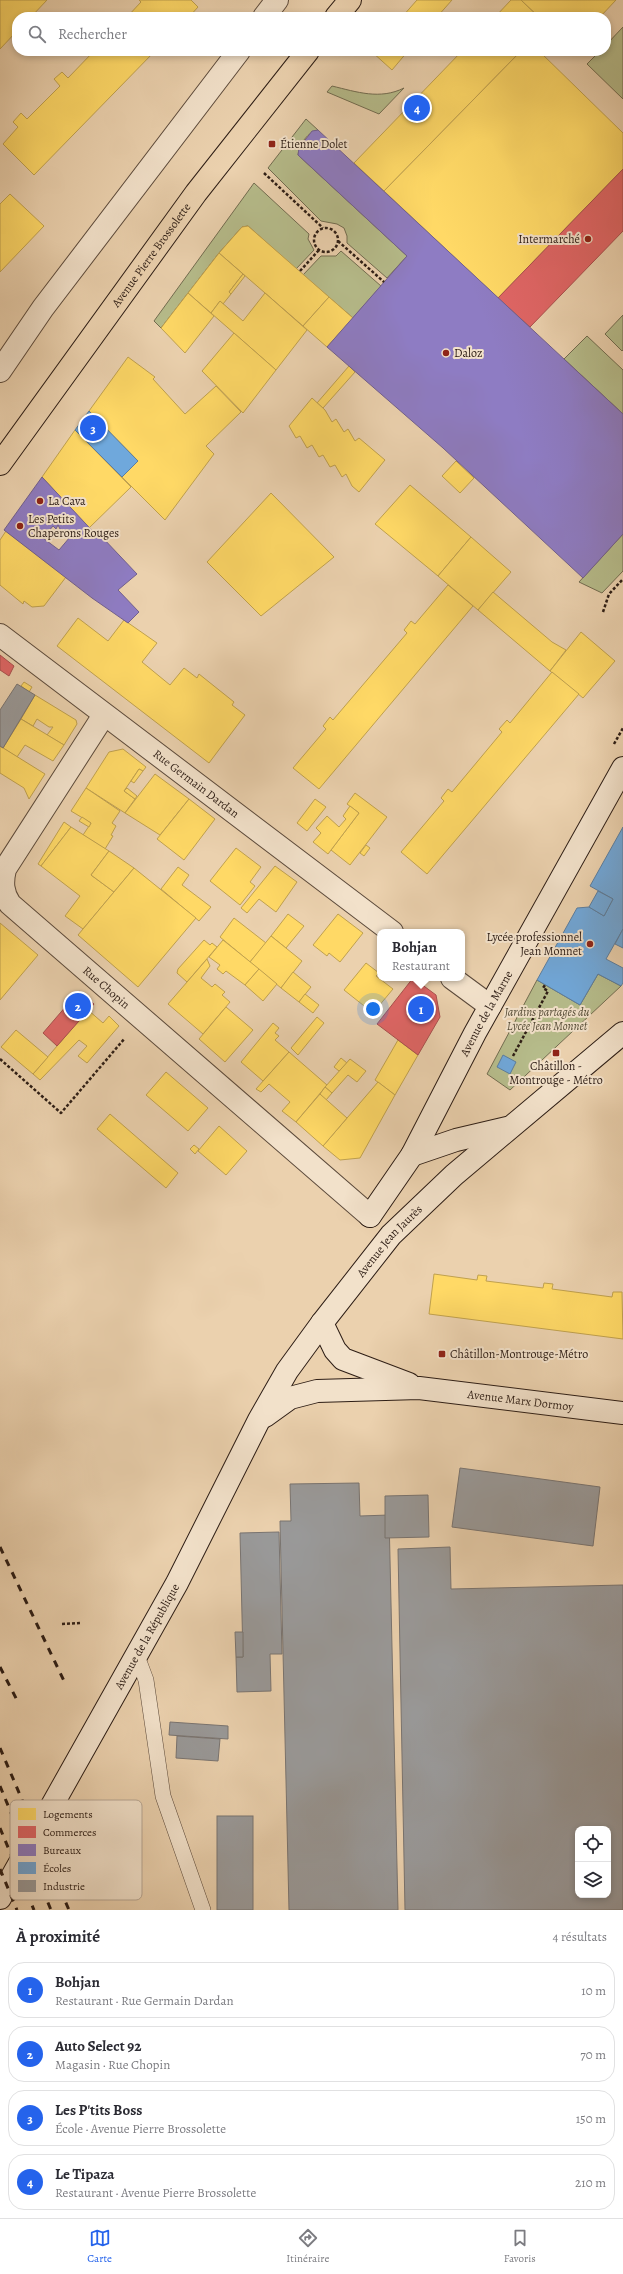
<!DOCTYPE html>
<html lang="fr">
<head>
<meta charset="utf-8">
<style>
  :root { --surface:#fff; --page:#f2f2f3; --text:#2b2b33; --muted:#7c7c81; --line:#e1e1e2; --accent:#2563eb }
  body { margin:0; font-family:Alegreya,serif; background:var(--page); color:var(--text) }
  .controls { position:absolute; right:12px; bottom:12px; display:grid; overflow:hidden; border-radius:8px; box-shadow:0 2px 6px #0003 }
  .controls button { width:36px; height:36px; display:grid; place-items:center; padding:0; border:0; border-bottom:1px solid var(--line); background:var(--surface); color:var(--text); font:20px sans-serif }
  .you { position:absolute; left:373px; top:1009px; width:14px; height:14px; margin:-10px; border:3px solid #fff; border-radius:50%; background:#1a73e8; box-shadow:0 0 0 6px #1a73e833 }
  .badge { display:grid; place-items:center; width:26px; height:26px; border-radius:50%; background:var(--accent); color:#fff; font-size:13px; font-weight:700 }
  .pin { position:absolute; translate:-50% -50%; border:2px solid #fff; box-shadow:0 1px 4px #0006 }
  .popup { position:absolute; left:377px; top:929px; width:88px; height:52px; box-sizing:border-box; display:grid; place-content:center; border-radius:8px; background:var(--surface); filter:drop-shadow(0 1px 3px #0005); font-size:13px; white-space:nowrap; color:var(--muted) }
  .popup b { font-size:15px; color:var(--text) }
  .popup::after { content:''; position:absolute; left:50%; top:100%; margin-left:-8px; border:8px solid transparent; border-top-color:var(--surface) }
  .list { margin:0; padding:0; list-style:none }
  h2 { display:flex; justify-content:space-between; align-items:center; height:52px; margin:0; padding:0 16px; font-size:17px }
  h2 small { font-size:13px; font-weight:400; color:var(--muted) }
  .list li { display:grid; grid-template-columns:26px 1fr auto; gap:12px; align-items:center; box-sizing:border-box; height:56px; margin:0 8px 8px; padding:0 8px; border:1px solid var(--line); border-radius:16px }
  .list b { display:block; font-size:15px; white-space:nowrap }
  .list p { margin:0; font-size:13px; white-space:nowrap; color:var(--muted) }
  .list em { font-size:13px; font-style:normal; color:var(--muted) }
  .icon { flex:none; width:22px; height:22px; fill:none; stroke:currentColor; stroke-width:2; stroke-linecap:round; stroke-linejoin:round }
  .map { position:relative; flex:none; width:623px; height:1910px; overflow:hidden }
  .search { position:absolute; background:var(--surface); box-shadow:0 2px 6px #0003; left:12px; right:12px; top:12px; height:44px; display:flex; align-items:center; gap:10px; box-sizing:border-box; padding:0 14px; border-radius:16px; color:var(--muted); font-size:15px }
  .sheet { height:308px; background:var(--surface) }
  nav { display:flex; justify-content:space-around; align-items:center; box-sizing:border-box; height:56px; border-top:1px solid var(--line); background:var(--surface); font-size:11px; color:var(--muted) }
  nav a { display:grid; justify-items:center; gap:2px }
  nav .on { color:var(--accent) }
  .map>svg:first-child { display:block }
  .green { fill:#b6bc8b; stroke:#726c50 }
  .homes { fill:#ffd966; stroke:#c0a14e }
  .shops { fill:#e06666; stroke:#aa504e }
  .offices { fill:#8e7cc3; stroke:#71608f; fill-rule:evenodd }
  .schools { fill:#6fa8dc; stroke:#5b7ea0 }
  .industry { fill:#999; stroke:#797471; fill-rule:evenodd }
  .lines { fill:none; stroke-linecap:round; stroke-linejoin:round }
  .lane-casing { stroke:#5c4a3b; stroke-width:16 }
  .street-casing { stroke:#5c4a3b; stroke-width:24 }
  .secondary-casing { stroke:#2d1d15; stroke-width:24 }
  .primary-casing { stroke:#2d1d15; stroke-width:24 }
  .path { stroke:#2d1d15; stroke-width:2.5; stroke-dasharray:3 2; stroke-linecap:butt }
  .lane { stroke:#f2e1ca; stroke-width:15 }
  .street { stroke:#f2e1ca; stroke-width:22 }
  .secondary { stroke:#f2e1ca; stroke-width:22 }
  .primary { stroke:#ebd1ae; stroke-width:22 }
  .rail { stroke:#2d1d15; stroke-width:3; stroke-dasharray:7 7; stroke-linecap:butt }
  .poi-dot { fill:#8f2418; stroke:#f2e1ca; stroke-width:1.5 }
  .labels { text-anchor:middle; stroke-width:4; stroke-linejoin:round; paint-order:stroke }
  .poi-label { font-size:12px; fill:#2d1d15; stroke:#f2e1ca; text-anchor:start }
  .street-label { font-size:12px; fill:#2d1d15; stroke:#f2e1ca }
  .park-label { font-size:12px; font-style:italic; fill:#564d38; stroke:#f2e1ca }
  .key { fill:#f2e1ca; stroke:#b7a694; stroke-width:1 }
  .key-label { font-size:11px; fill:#2d1d15 }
</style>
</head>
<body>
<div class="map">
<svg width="623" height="1910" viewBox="0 0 623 1910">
  <rect width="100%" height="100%" fill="#ebd1ae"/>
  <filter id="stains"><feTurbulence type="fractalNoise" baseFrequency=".005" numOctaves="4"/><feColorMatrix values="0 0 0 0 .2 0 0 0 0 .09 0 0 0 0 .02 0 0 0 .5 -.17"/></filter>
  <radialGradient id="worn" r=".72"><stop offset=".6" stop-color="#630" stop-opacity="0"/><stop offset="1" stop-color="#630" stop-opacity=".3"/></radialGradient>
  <!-- green -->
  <g class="green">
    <polygon points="623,27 623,99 587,64 600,51 606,51 606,45"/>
    <path d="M332 86C357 92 380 100 404 88L379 114 327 92Z"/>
    <path d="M306 119 318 130C308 132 299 144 298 155L407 256 387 278 347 243V236L344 228 337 224 321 221 268 168Z"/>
    <polygon points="254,183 309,234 308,239 314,250 296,269 248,226 242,227 219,253 161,328 154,321"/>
    <polygon points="341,251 381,286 353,318 303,275 321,256 336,256"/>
    <polygon points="623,315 623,350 622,351 605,334"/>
    <polygon points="587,336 623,370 623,414 564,359"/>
    <polygon points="623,534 623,571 602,593 579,582"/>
    <polygon points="598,974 621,986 510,1090 487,1074 537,980 580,1005"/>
  </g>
  <!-- homes -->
  <g class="homes">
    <polygon points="0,0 47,0 31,17 17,17 17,31 0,49"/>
    <polygon points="139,0 191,0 198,7 189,17 127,17 141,2"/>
    <polygon points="417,0 452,0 437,17 402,17"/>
    <polygon points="511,0 521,0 539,17 495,17"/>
    <polygon points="521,0 616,0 600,17 539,17"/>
    <polygon points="94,51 155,51 34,175 3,144 18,127 13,122 21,113 27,119 60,86 54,79 62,72 68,78"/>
    <polygon points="373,51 408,51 392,70 372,52"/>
    <polygon points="462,51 521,51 384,191 354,163"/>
    <polygon points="521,51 539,51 623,133 623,169 498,298 384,191"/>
    <polygon points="10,194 44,226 0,272 0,204"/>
    <polygon points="248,226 329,297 303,326 219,253 242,227"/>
    <polygon points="219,253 243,274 229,292 231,294 223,304 220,301 211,313 188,293"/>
    <polygon points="243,274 245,276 231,294 229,292"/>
    <polygon points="188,293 214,316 185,353 161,328"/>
    <polygon points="265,293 307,330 276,370 211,313 220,301 243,321"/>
    <polygon points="329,297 353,318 327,347 303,326"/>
    <polygon points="234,333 276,370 243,413 202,371"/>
    <polygon points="128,357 155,377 153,379 185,414 216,386 241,412 206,446 214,454 165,520 122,477 138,461 89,411"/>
    <polygon points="349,366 355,372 323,408 317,403"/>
    <polygon points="312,398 325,410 332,422 336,419 344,432 348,429 355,441 359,438 385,460 359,492 352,486 346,474 342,477 335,465 330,467 323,455 319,457 312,445 307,448 300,436 296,438 289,426"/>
    <polygon points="75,430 131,487 89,528 42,477"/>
    <polygon points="456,461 474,478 460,493 442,476"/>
    <polygon points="410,485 471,537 438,576 375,524"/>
    <polygon points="271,493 334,557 261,616 207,562"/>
    <polygon points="6,531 66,577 44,606 32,607 24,601 23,604 0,585 0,540"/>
    <polygon points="471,537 511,572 478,610 438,576"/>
    <polygon points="448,585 473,606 319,789 293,768 326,729 323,726 330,717 333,720 407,633 404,630 411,621 415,624"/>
    <polygon points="493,592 552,642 566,650 550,671 478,610"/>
    <polygon points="78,618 108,641 124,620 157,643 142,662 170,685 184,668 197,678 199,674 234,702 232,705 245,715 209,763 57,646"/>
    <polygon points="581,632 615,661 583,698 550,671"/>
    <polygon points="552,672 579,694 427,874 401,852 444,801 441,798 448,789 452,792 502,732 499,729 507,720 510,723"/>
    <polygon points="24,682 32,687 29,692 21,686"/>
    <polygon points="35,695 76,720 77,724 64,745 47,735 53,727 49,727 37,719 33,726 21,719"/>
    <polygon points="21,719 64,745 53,761 25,745 17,757 3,748"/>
    <polygon points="0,746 45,774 29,799 24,788 0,773"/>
    <polygon points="123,749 146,767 143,771 139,769 124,791 135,799 125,813 86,788 109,752"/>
    <polygon points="139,769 143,771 134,783 131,781"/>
    <polygon points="155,774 189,799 160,835 125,813"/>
    <polygon points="86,788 120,811 112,823 116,826 111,835 113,836 105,849 83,835 91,823 71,811"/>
    <polygon points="127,788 137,796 135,799 124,791"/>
    <polygon points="355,793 387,817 350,865 331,850 359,813 347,804"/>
    <polygon points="189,799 215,819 184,860 157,839"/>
    <polygon points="315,799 326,807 307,831 297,823"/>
    <polygon points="350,806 359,813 328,854 313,842 321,833 316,828 327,816 339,827 346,819 343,816"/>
    <polygon points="82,817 91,823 89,827 79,821"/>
    <polygon points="64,822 71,827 41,866 38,864"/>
    <polygon points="71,827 109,851 91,875 114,892 83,929 65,916 80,896 41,866"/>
    <polygon points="366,845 370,848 364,856 360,853"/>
    <polygon points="236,848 261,867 250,882 255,886 240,905 210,881"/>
    <polygon points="109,851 134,868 114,892 91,875"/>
    <polygon points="275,866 297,882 276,912 259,899 247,913 241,908"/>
    <polygon points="178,867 189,875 182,885 211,907 199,921 161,889"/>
    <polygon points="134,868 196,918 138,987 78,935"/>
    <polygon points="288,914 304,926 286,948 271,936"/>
    <polygon points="338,914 363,933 340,962 329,953 327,956 313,945"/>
    <polygon points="234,918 266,943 250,962 220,937"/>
    <polygon points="0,923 38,955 0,1000"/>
    <polygon points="271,936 302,961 281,988 250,962"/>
    <polygon points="204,940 210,945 212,943 217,947 187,982 177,973 178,969"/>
    <polygon points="223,940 259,969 245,985 226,971 223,974 217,969 220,965 209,957"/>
    <polygon points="207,959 210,966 201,978 212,987 215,984 225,992 222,995 230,1002 203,1034 168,1004"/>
    <polygon points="366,963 379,973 376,976 393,989 373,1013 344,990"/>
    <polygon points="259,969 277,984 263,1001 245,985"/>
    <polygon points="293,972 311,987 299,1002 281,988"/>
    <polygon points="305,994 319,1005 313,1013 299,1002"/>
    <polygon points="226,1007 253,1030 225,1062 199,1039"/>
    <polygon points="88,1010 103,1023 109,1016 119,1026 87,1063 78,1056 87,1046 79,1040 40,1080 33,1074"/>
    <polygon points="317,1017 324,1023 298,1055 291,1048"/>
    <polygon points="273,1023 279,1028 275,1033 279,1036 275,1040 289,1052 263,1081 241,1062"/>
    <polygon points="16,1030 48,1057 33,1074 1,1047"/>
    <polygon points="398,1040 418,1055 395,1095 375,1080"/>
    <polygon points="289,1052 327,1085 296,1122 282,1111 290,1102 269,1084 261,1092 256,1089"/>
    <polygon points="341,1058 347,1063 339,1071 334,1067"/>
    <polygon points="350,1059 366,1071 357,1082 348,1075 332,1093 325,1087"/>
    <polygon points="166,1072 208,1108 188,1131 146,1095"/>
    <polygon points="378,1082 395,1095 360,1158 340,1160 323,1146"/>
    <polygon points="325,1087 332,1093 326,1100 320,1094"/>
    <polygon points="320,1094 347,1118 323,1146 296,1122"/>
    <polygon points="110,1114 178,1173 166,1188 97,1129"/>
    <polygon points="219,1126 247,1151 226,1175 198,1151"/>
    <polygon points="194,1145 199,1149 195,1154 190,1149"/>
    <polygon points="434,1274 477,1280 478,1275 487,1276 486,1281 543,1288 544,1283 553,1284 552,1289 612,1297 613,1292 622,1292 623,1339 429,1314"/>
  </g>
  <!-- shops -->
  <g class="shops">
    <polygon points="623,169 623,231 530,327 498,298"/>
    <polygon points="0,655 14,666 9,676 0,670"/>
    <polygon points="413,978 436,995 440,1017 418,1055 377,1024"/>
    <polygon points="79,991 94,1004 57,1046 43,1033"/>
  </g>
  <!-- offices -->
  <g class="offices">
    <polygon points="318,130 623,414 623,534 583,578 443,448 327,347 407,256 298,155 299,148 312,131"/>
    <path d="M42 477 100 539 102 537 137 574 118 590 139 612 128 623 92 598 4 530ZM58 525 60 529 70 537 59 550 43 538 53 526 56 529Z"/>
  </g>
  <!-- schools -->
  <g class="schools">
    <polygon points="89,411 138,461 122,477 75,430"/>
    <polygon points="623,827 623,929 606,959 623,968 623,983 621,986 598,974 580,1005 537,980 577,908 589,907 604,916 613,899 590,886"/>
    <polygon points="598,891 613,899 604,916 589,907"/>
    <polygon points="623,929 623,948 615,944"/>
    <polygon points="503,1055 516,1062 510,1074 497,1067"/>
  </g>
  <!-- industry -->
  <g class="industry">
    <polygon points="17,684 35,695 3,748 0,746 0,710"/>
    <polygon points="460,1468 600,1487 593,1546 452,1527"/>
    <polygon points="359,1483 360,1516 389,1515 398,1910 289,1910 280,1521 291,1521 290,1484"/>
    <polygon points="428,1495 429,1537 385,1538 385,1496"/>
    <polygon points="279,1532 282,1654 270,1654 271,1691 237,1692 236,1657 243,1657 240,1533"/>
    <path d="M450 1547 451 1589 623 1585V1910H405L398 1549ZM578 1829H608V1895H578Z"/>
    <polygon points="235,1632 243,1632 243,1657 236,1657"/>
    <polygon points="170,1722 228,1726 228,1739 169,1735"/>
    <polygon points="177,1736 220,1739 218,1761 176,1758"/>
    <rect x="217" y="1816" width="36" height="94"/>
  </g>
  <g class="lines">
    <defs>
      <polyline id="lane" points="137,1656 146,1680 163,1796 203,1910"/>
      <g id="street">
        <polyline points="264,17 277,0"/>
        <polyline points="0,371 43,308 239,51"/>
        <path id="s1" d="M0 635 392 932"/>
        <path id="s2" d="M104 715 5 869C2 882 2 892 10 904L370 1216"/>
        <polyline points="452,978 490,1006"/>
      </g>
      <g id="secondary">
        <polyline points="412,1155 456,1140 507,1128"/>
        <path id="s3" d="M370 1216 412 1155 475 1033 623 768"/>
        <polyline points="322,1323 335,1350 343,1359 409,1384"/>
        <path id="s4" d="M265 1416 290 1398 317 1391 419 1388 623 1413"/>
        <path id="s5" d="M0 1898 177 1583 259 1420 287 1371 322 1323 391 1235 454 1175 623 1033"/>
      </g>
      <g id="primary">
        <polyline points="336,17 350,0"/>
        <path id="s6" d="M0 464 196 193 308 51"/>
      </g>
    </defs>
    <!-- lane casing -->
    <use href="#lane" class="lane-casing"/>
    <!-- street casing -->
    <use href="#street" class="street-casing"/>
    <!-- secondary casing -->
    <use href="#secondary" class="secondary-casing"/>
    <!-- primary casing -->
    <use href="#primary" class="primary-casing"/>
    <!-- path -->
    <g class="path">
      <polyline points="264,173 323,228"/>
      <circle cx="326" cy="240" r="12"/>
      <polyline points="338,241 384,282"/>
      <polyline points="300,271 319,250"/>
      <polyline points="603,612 609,594 623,579"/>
      <polyline points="614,744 623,728"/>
      <polyline points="513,1056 548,991 543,988 545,985"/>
      <polyline points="0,1059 61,1113 125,1038"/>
      <polyline points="62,1624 81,1623"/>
    </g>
    <!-- lane -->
    <use href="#lane" class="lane"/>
    <!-- street -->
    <use href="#street" class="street"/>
    <!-- secondary -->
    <use href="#secondary" class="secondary"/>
    <!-- primary -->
    <use href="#primary" class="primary"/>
    <!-- rail -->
    <g class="rail">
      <polyline points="0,1547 65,1683"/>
      <polyline points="0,1667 19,1704"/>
      <polyline points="0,1748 69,1910"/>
      <polyline points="0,1786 51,1910"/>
      <polyline points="0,1828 34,1910"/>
      <polyline points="0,1869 17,1910"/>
    </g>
  </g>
  <!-- markers -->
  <g class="poi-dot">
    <rect x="268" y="140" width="8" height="8" rx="2"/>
    <circle cx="588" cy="239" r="4"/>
    <circle cx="446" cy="353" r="4"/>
    <circle cx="40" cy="501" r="4"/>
    <circle cx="20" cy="526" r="4"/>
    <circle cx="590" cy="944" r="4"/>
    <rect x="552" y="1049" width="8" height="8" rx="2"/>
    <rect x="438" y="1350" width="8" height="8" rx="2"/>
  </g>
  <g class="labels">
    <!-- poi labels -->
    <g class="poi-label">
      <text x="280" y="148">Étienne Dolet</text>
      <text x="580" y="243" text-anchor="end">Intermarché</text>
      <text x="454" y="357">Daloz</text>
      <text x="48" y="505">La Cava</text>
      <text x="28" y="523">Les Petits<tspan x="28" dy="14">Chaperons Rouges</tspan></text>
      <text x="582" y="941" text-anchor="end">Lycée professionnel<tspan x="582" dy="14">Jean Monnet</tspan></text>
      <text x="556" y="1070" text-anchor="middle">Châtillon -<tspan x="556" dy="14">Montrouge - Métro</tspan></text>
      <text x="450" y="1358">Châtillon-Montrouge-Métro</text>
    </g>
    <!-- street labels -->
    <g class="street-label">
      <text dy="4" stroke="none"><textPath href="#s6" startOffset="258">Avenue Pierre Brossolette</textPath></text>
      <text dy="4" stroke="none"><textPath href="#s1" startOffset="246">Rue Germain Dardan</textPath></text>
      <text dy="4" stroke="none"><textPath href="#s2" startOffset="347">Rue Chopin</textPath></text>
      <text dy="4" stroke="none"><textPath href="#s3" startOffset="234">Avenue de la Marne</textPath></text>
      <text dy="4" stroke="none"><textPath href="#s5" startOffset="766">Avenue Jean Jaurès</textPath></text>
      <text dy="4" stroke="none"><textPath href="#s4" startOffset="263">Avenue Marx Dormoy</textPath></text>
      <text dy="4" stroke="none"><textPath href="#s5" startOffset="300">Avenue de la République</textPath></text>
    </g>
    <!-- park labels -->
    <g class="park-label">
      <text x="547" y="1016">Jardins partagés du<tspan x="547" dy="14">Lycée Jean Monnet</tspan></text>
    </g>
  </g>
  <!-- legend -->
  <rect x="10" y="1800" width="132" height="100" rx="6" class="key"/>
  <rect x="18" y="1808" width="18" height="12" fill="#ffd966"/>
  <rect x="18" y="1826" width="18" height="12" fill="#e06666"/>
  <rect x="18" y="1844" width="18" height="12" fill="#8e7cc3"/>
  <rect x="18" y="1862" width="18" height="12" fill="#6fa8dc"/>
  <rect x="18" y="1880" width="18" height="12" fill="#999"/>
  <g class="key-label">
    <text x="43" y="1818">Logements</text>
    <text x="43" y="1836">Commerces</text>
    <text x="43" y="1854">Bureaux</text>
    <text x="43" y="1872">Écoles</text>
    <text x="43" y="1890">Industrie</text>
  </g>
  <rect width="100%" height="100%" filter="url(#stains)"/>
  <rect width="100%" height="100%" fill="url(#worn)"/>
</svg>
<div class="controls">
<button><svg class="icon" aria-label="locate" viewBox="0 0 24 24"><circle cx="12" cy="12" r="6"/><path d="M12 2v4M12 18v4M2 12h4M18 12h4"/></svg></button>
<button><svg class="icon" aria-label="layers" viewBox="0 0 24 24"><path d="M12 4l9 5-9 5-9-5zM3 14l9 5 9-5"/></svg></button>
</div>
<div class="you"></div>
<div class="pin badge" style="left:421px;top:1009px">1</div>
<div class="popup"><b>Bohjan</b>Restaurant</div>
<div class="pin badge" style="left:78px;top:1006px">2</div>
<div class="pin badge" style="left:93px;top:428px">3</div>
<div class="pin badge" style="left:417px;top:108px">4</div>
<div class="search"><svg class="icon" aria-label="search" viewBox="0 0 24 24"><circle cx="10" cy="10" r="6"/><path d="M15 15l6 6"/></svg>Rechercher</div>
</div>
<section class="sheet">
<h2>À proximité<small>4 résultats</small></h2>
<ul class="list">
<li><span class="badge">1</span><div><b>Bohjan</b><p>Restaurant · Rue Germain Dardan</p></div><em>10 m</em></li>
<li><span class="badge">2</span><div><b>Auto Select 92</b><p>Magasin · Rue Chopin</p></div><em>70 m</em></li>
<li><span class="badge">3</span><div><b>Les P'tits Boss</b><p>École · Avenue Pierre Brossolette</p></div><em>150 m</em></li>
<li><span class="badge">4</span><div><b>Le Tipaza</b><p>Restaurant · Avenue Pierre Brossolette</p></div><em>210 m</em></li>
</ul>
</section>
<nav>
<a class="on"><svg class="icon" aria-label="map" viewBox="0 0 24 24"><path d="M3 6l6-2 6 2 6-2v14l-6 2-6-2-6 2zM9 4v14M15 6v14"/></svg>Carte</a>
<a><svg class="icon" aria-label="directions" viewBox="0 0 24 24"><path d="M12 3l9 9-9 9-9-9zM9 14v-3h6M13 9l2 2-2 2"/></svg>Itinéraire</a>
<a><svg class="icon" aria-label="saved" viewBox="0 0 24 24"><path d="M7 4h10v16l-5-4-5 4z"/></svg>Favoris</a>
</nav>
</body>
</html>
